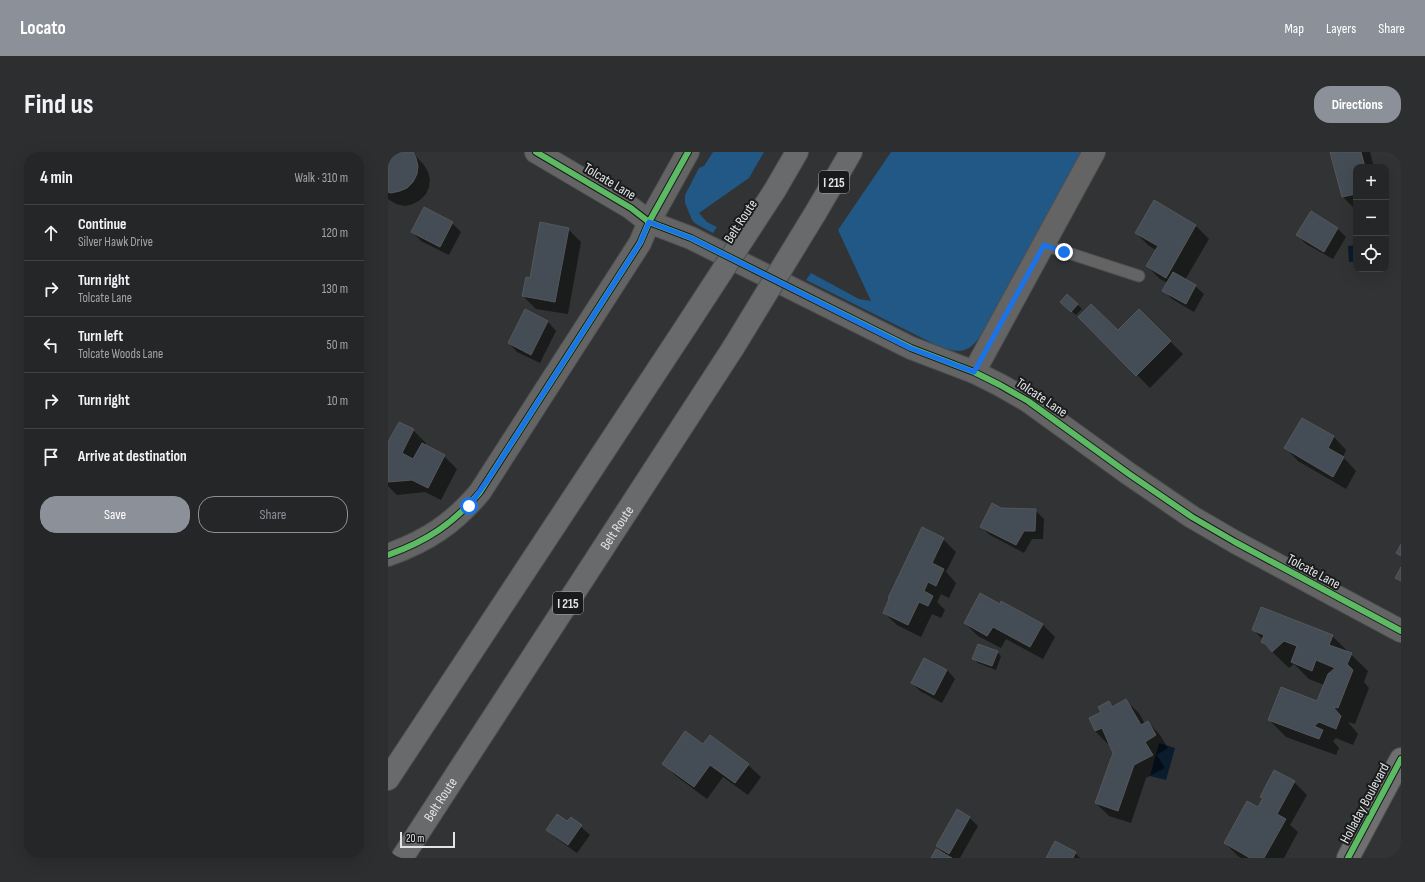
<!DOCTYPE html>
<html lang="en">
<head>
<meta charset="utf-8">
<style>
  :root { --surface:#252627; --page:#2d2e2f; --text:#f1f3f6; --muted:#a3a5a7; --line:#424344; --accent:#8c9099 }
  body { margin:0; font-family:"Sofia Sans Condensed",sans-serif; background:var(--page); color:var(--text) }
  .controls { position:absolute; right:12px; top:12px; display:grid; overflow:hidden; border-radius:8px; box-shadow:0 4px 16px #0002 }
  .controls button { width:36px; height:36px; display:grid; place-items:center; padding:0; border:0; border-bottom:1px solid var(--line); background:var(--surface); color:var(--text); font:20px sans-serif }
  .scale { position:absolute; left:12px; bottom:10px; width:55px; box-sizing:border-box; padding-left:4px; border:2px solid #e1e3e4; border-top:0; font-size:11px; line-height:14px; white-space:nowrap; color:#e1e3e4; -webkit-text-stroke:3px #191a1c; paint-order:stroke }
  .stop { position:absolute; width:12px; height:12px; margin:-9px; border:3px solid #1a73e8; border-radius:50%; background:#fff }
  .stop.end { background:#1a73e8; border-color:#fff; box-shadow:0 1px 4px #0008 }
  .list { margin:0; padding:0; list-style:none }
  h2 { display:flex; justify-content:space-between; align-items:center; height:52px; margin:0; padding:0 16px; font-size:17px }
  h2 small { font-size:13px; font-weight:400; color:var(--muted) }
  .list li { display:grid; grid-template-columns:26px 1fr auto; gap:12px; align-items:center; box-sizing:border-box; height:56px; padding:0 16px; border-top:1px solid var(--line) }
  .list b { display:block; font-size:15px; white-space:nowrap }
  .list p { margin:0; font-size:13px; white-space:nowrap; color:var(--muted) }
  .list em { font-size:13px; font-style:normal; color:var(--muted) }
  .actions { display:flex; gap:8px; padding:12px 16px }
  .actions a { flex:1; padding:9px 0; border:1px solid var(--accent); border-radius:16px; text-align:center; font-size:14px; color:var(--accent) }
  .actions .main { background:var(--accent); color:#fff }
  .icon { flex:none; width:22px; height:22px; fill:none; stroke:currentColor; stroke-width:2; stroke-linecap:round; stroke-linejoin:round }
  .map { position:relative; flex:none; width:1013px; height:706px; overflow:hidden; border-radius:16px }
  header { display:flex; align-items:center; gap:24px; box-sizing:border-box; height:56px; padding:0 20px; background:var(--accent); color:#fff }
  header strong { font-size:19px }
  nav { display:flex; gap:22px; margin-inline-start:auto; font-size:14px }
  .intro { display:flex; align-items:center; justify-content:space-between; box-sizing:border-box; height:96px; padding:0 24px }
  h1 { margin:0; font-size:28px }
  .button { padding:10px 18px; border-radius:16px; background:var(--accent); color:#fff; font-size:14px; font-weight:700 }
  main { display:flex; gap:24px; padding:0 24px }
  aside { flex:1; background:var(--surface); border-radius:16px; box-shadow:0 4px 16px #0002 }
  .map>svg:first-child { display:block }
  .green { fill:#215885 }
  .water { fill:#0b1c2d }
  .shadow { fill:#0007 }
  .building { fill:#444d55; stroke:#565758 }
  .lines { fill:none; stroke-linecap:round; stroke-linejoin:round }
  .service-casing { stroke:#4e4f4f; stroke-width:13 }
  .minor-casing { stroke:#4e4f4f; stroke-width:24 }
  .secondary-casing { stroke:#4e4f4f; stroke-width:24 }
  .motorway-casing { stroke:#4e4f4f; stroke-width:24 }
  .service { stroke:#646464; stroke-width:11 }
  .minor { stroke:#646464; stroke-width:22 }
  .secondary { stroke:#6f6f70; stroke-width:22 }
  .motorway { stroke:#686a6b; stroke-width:22 }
  .motorway-bridge-casing { stroke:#4e4f4f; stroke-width:24; stroke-linecap:butt }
  .motorway-bridge { stroke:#686a6b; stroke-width:22 }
  .cycleway-casing { stroke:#191a1c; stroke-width:8 }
  .cycleway { stroke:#5cba63; stroke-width:6 }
  .route { stroke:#1a73e8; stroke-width:5 }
  .labels { text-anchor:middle; stroke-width:4; stroke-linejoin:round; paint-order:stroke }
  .shield { fill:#191a1c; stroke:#a5a7a8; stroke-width:1 }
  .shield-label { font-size:13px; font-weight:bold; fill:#e1e3e4 }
  .street-label { font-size:14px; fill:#e1e3e4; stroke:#191a1c }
</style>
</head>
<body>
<header>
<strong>Locato</strong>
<nav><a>Map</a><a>Layers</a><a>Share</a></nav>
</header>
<div class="intro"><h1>Find us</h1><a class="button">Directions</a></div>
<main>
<aside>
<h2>4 min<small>Walk · 310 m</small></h2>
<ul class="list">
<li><svg class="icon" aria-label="ahead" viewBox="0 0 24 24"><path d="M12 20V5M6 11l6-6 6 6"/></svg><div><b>Continue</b><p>Silver Hawk Drive</p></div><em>120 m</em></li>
<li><svg class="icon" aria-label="right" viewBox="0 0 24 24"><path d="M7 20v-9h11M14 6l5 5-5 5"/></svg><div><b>Turn right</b><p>Tolcate Lane</p></div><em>130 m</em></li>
<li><svg class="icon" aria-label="left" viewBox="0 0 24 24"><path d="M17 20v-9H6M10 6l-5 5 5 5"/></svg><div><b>Turn left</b><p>Tolcate Woods Lane</p></div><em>50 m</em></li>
<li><svg class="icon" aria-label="right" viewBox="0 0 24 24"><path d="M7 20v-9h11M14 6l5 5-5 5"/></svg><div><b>Turn right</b></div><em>10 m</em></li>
<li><svg class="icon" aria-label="arrive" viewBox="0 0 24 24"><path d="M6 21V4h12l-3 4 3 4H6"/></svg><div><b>Arrive at destination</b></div></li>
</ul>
<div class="actions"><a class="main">Save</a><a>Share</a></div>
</aside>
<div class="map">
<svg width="1013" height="706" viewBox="0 0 1013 706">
  <rect width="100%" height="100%" fill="#313334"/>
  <!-- green -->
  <g class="green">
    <polygon points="325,0 376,0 361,26 311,61 319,70 329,75 325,81 308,72 304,68 297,51 297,43 311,16 316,14"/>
    <path d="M503 0H698L646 95 632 112 592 185C577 205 567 200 546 192L418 128 423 121 471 147 483 149 450 78Z"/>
  </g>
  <!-- water -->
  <g class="water">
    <polygon points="968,93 968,110 961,110 960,94"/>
    <polygon points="771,591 787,596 778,628 762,624"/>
  </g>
  <!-- shadow -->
  <g class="shadow">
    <polygon points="0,0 24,0 36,13 40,20 42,27 41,35 38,42 32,48 25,52 17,54 8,52 0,47"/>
    <polygon points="944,0 982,0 986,15 968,15 968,58 955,45"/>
    <polygon points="766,50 808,74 821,87 797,128 807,134 816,142 806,160 784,147 776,139 780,131 772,127 759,114 768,98 761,94 748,81"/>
    <polygon points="37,56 64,71 73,80 61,103 33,89 24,80"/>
    <polygon points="923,61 950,77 958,85 945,107 918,92 910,83"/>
    <polygon points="180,77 193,90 180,162 148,157 135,144 142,127"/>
    <polygon points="679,143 694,157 688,163 677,154"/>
    <polygon points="137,159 160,170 168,179 152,211 129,200 121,191"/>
    <polygon points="751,159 795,202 762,236 691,165 730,180"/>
    <polygon points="914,267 946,285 958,298 955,305 968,319 958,337 910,309 898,296"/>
    <polygon points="11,271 25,278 38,291 37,294 56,304 69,317 53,348 37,340 9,343 0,334 0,292"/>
    <polygon points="612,357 647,358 656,367 655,387 644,387 636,401 602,383 593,375"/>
    <polygon points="555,387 568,400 558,420 568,431 561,446 553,442 549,450 557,458 553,466 544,462 533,485 509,473 496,461"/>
    <polygon points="612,453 654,472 667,485 655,507 618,487 613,496 590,484 577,471"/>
    <polygon points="865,477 944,484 980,519 976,530 981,536 967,572 960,570 970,582 965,593 948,586 945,589 951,596 948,603 898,585 881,568 930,550 936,533 921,527 906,512 901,516 874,490 875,488"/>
    <polygon points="609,500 613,504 608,518 590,511 586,507"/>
    <polygon points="559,518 567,527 554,551 532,539 524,531"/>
    <polygon points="738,549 751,561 757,572 760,570 772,583 780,596 769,603 777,616 758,626 743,671 721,664 708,651 726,601 721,591 720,592 707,579 702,567 715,560 721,550 726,556"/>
    <polygon points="316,594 360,613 373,625 360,643 335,625 319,647 288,624 275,611"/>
    <polygon points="906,630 919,643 902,673 910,680 896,706 853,706 850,704 837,691 871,656 876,647 873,644"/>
    <polygon points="581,665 590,674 572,706 544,706 558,703 549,694"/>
    <polygon points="183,666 202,683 189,701 168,686 159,678 179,671"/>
    <polygon points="668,691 687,701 692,706 659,706"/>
  </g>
  <!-- building -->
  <g class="building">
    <polygon points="0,0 25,0 28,6 30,14 29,22 25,30 19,36 12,39 3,41 0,40"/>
    <polygon points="942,0 973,0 977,15 968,15 968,42 954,45"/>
    <polygon points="766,48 808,73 778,126 758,114 770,94 747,81"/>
    <polygon points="36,55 65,70 52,95 23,80"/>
    <polygon points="923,59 950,76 936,100 908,83"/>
    <polygon points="152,70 181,76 167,150 134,144 138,125 142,126"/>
    <polygon points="785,120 808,133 798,152 774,139"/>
    <polygon points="679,142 690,152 683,160 672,150"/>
    <polygon points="703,152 730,178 751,157 783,189 748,224 690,165"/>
    <polygon points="137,157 160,169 143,203 120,191"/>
    <polygon points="914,266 946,284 940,296 956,305 945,325 896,296"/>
    <polygon points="11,270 26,277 14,301 25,307 34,291 57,303 40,336 24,328 0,330 0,290"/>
    <polygon points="604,351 613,356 648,357 647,379 636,379 628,393 592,375"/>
    <polygon points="534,375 556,386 544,411 556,417 548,434 540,430 536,439 545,444 540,454 531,450 520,473 495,461 501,447 500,446"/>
    <polygon points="1013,392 1013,404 1008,401"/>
    <polygon points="1013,415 1013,429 1007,426"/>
    <polygon points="592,441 612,452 613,449 655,472 642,495 605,475 599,484 576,471"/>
    <polygon points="873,455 945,483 941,493 964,501 959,512 965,518 950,556 945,555 953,564 948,577 931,570 926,574 935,578 931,587 880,568 893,535 929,549 940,522 947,516 928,508 924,519 903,510 909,494 896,489 884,500 877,492 873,490 876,483 864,478"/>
    <polygon points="590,492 610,499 604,514 584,507"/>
    <polygon points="536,506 559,518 546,543 523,531"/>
    <polygon points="738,547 753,573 760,569 768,583 757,590 765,603 746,613 730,659 707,651 725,601 714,576 707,579 701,566 713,560 710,555 721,549 724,555"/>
    <polygon points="297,579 315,592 322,583 361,612 347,631 322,613 306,635 274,612"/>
    <polygon points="886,618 907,629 889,662 898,667 876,706 862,706 836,691 859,649 870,655 875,646 872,645"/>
    <polygon points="569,657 582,665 561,702 548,694"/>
    <polygon points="169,662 179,669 183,665 194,673 180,693 158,678"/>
    <polygon points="667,689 688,700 685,706 658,706"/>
    <polygon points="548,697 564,706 543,706"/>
  </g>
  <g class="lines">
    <defs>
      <polyline id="service" points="656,93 751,124"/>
      <g id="minor">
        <polyline points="148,0 243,56 261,70 303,86 523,196 586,220 612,233 640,249 741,322 804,365 847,390 1013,479"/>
        <polyline points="586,220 706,0"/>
        <path d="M0 403C39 389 65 372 92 340L252 91 261 70 300 0"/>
      </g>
      <polyline id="secondary" points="960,706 1013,607"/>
      <g id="motorway">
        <polyline points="387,38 409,0"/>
        <polyline points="428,60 463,0"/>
        <polyline points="0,627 299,173"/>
        <path id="s1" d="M14 706 345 196"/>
      </g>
    </defs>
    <!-- service casing -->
    <use href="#service" class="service-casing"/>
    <!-- minor casing -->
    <use href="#minor" class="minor-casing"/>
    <!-- secondary casing -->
    <use href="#secondary" class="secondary-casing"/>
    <!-- motorway casing -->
    <use href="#motorway" class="motorway-casing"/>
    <!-- service -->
    <use href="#service" class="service"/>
    <!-- minor -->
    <use href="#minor" class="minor"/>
    <!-- secondary -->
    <use href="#secondary" class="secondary"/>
    <!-- motorway -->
    <use href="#motorway" class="motorway"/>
    <defs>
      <g id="motorway-bridge">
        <polyline points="299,173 387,38"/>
        <polyline points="345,196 428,60"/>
      </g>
    </defs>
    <!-- motorway-bridge casing -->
    <use href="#motorway-bridge" class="motorway-bridge-casing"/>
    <!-- motorway-bridge -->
    <use href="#motorway-bridge" class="motorway-bridge"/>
    <defs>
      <g id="cycleway">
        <polyline points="148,0 243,56 261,70 303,86 523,196 586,220 612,233 640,249 741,322 804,365 847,390 1013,479"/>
        <path d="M0 403C39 389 65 372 92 340L252 91 261 70 300 0"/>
        <polyline points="960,706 1013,607"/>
      </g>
    </defs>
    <!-- cycleway casing -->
    <use href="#cycleway" class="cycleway-casing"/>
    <!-- cycleway -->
    <use href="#cycleway" class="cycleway"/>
  </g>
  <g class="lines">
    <!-- route -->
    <polyline class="route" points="81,354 101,326 252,91 261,70 303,86 522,196 586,220 656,93 676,100"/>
  </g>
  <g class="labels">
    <!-- shield labels -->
    <g class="shield">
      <rect x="431" y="19" width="30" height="22" rx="3"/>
      <rect x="165" y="440" width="30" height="22" rx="3"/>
    </g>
    <g class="shield-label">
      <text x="446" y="35">I 215</text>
      <text x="180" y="456">I 215</text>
    </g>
    <!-- street labels -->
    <g class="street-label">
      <text transform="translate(222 29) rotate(31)" y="5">Tolcate Lane</text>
      <text transform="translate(352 69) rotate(-57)" y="5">Belt Route</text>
      <text transform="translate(654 245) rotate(34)" y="5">Tolcate Lane</text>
      <text dy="5" stroke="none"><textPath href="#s1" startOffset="394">Belt Route</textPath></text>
      <text transform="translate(926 419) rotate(28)" y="5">Tolcate Lane</text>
      <text dy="5" stroke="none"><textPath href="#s1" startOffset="70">Belt Route</textPath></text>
      <text transform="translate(976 651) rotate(-62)" y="5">Holladay Boulevard</text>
    </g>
  </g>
</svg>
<div class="controls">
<button>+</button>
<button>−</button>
<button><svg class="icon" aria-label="locate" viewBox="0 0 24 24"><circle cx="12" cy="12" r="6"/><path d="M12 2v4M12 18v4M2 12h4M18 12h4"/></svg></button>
</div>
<div class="scale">20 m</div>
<div class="stop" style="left:81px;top:354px"></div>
<div class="stop end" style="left:676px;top:100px"></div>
</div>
</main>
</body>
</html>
